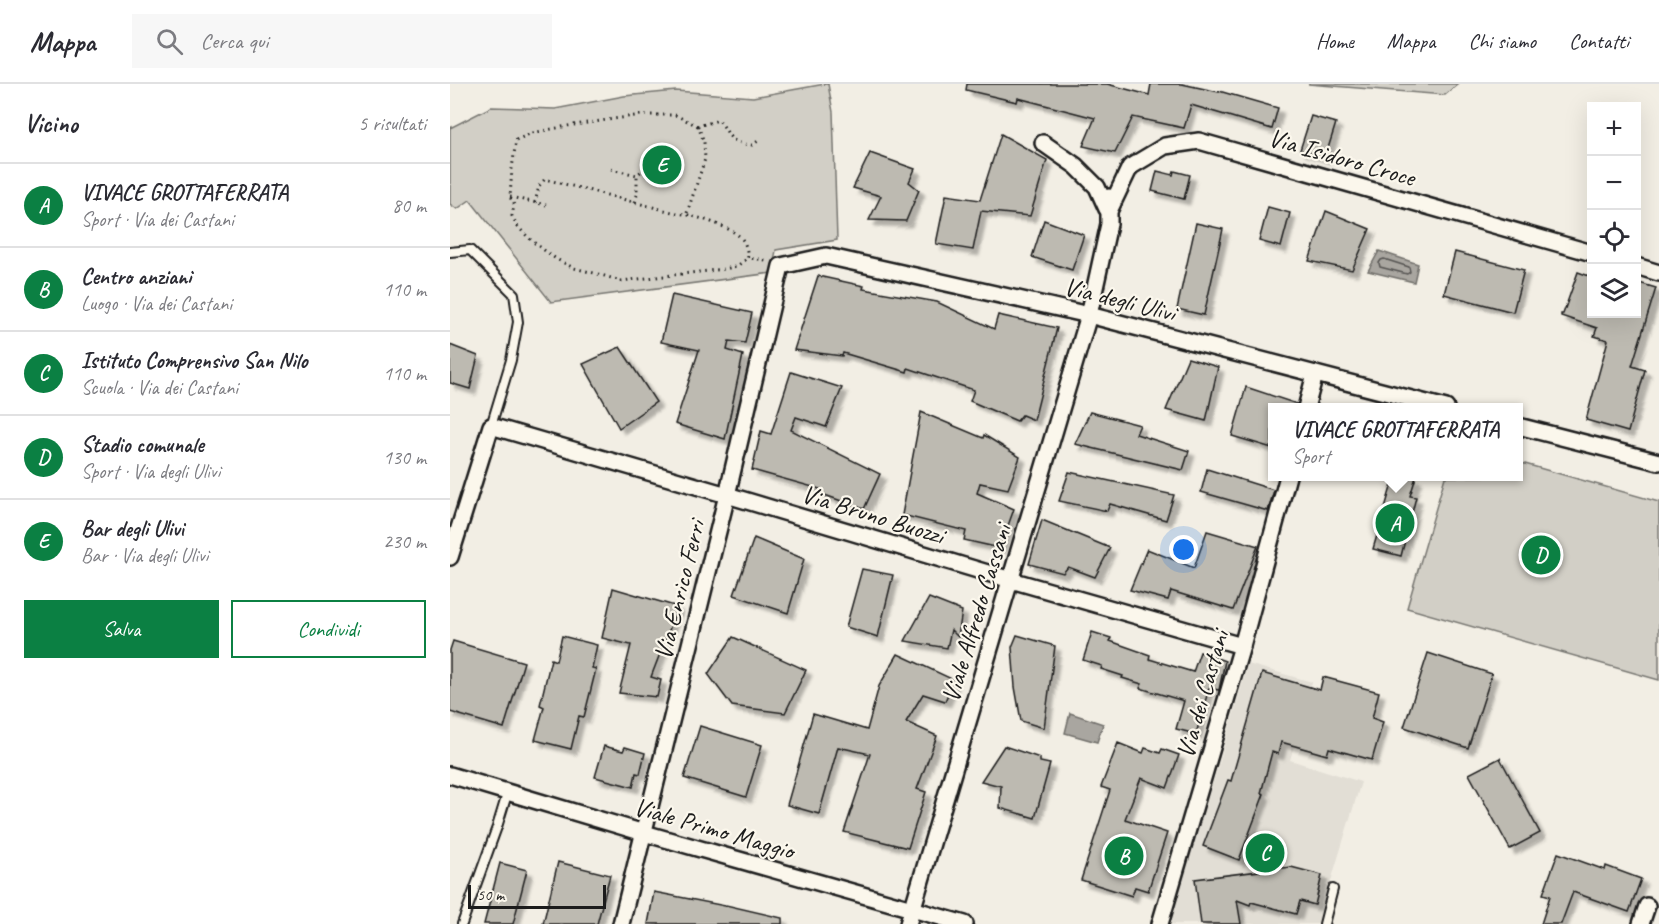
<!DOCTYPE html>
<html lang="it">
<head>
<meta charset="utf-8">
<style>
  :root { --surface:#fff; --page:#f7f7f7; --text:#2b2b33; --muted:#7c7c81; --line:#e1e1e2; --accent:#0b8043 }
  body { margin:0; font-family:Caveat,sans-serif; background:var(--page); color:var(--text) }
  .controls { position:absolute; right:18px; top:18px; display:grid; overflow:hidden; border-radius:0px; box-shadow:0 6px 24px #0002 }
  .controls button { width:54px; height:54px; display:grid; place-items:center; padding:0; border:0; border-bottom:2px solid var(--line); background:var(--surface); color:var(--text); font:30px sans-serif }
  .scale { position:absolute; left:18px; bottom:15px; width:138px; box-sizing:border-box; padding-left:6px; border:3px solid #1c1c1c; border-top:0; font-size:16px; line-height:21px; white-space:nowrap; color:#1c1c1c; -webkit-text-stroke:4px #fbf7ec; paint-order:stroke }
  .you { position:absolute; left:734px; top:466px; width:21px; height:21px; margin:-15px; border:4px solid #fff; border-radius:50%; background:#1a73e8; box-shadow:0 0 0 9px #1a73e833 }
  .badge { display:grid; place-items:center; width:39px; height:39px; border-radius:50%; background:var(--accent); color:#fff; font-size:20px; font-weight:700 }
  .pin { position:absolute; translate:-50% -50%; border:3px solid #fff; box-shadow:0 2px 6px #0006 }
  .popup { position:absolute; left:818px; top:319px; width:255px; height:78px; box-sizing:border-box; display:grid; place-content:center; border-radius:0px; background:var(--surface); filter:drop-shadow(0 2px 4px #0005); font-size:20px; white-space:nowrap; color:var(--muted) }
  .popup b { font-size:22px; color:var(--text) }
  .popup::after { content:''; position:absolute; left:50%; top:100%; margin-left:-12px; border:12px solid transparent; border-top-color:var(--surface) }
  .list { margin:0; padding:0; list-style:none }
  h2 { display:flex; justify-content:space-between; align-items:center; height:78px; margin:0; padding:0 24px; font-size:26px }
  h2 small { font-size:20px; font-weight:400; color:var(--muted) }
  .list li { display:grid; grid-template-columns:39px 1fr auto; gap:18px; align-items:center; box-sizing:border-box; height:84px; padding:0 24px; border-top:2px solid var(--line) }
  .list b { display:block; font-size:22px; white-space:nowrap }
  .list p { margin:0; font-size:20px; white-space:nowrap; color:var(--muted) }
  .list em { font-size:20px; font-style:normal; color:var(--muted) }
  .actions { display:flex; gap:12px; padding:18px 24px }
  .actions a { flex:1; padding:14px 0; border:2px solid var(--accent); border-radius:0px; text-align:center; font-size:21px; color:var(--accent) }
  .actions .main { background:var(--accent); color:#fff }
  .icon { flex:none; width:33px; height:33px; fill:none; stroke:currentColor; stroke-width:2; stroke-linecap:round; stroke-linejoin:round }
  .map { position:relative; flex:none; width:1209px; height:840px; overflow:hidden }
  header { display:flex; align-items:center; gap:36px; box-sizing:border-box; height:84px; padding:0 30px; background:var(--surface); border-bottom:2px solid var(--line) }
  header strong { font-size:28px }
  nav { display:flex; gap:33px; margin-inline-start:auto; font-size:21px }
  .search { width:420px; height:54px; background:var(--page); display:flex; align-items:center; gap:15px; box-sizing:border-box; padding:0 21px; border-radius:0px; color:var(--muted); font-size:22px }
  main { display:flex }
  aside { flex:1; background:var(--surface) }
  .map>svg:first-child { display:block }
  .built { fill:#e2ded5 }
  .green { fill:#d2cfc6; stroke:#777671; stroke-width:1.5 }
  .water { fill:#a9a6a0; stroke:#716f6b; stroke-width:1.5 }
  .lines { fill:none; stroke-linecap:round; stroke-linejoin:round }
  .shore { stroke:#545351; stroke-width:1.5 }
  .building { fill:#bdbab1; stroke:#1c1c1c; stroke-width:1.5; filter:url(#shadow) }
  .service-casing { stroke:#1c1c1c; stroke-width:12 }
  .minor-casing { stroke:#1c1c1c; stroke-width:20 }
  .path { stroke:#1c1c1c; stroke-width:3; stroke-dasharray:1.5 4.5; stroke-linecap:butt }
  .service { stroke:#fbf7ec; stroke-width:8 }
  .minor { stroke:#fbf7ec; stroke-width:15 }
  .labels { text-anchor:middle; stroke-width:4.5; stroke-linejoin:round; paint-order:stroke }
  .street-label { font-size:26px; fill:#1c1c1c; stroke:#fbf7ec }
</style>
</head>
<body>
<header>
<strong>Mappa</strong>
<div class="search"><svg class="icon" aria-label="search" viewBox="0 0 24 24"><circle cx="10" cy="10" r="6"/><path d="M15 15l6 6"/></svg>Cerca qui</div>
<nav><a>Home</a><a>Mappa</a><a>Chi siamo</a><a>Contatti</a></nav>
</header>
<main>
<aside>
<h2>Vicino<small>5 risultati</small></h2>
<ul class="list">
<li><span class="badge">A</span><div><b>VIVACE GROTTAFERRATA</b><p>Sport · Via dei Castani</p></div><em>80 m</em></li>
<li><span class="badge">B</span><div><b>Centro anziani</b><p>Luogo · Via dei Castani</p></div><em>110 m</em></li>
<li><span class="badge">C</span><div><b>Istituto Comprensivo San Nilo</b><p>Scuola · Via dei Castani</p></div><em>110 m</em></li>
<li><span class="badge">D</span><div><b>Stadio comunale</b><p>Sport · Via degli Ulivi</p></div><em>130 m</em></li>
<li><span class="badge">E</span><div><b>Bar degli Ulivi</b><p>Bar · Via degli Ulivi</p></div><em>230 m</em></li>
</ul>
<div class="actions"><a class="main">Salva</a><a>Condividi</a></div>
</aside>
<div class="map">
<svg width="1209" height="840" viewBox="0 0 1209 840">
  <defs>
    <filter id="shadow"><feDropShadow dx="5.5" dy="5.5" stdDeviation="1.5" flood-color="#0004"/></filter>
  </defs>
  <rect width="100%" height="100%" fill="#f2eee4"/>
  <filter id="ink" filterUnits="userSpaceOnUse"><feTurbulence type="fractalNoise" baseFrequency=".0167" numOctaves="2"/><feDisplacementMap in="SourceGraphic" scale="12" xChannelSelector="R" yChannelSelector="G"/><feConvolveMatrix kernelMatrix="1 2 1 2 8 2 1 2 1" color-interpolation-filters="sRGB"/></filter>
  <g filter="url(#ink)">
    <!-- built -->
    <polygon class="built" points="798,580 862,598 840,676 911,698 868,840 718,840 770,676"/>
    <!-- green -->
    <g class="green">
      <polygon points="375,0 378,0 383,28 387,156 326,166 322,189 101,218 20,116 7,125 0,120 0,44 41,23 105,25 174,12 226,7 303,13"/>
      <polygon points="858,0 1008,0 995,11"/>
      <polygon points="1068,378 1209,418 1209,596 957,524 995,393 1068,392"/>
    </g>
    <!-- water -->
    <g class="water">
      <polygon points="929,167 968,180 964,198 918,187"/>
      <polygon points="620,629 653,640 647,658 615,649"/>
    </g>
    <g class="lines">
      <!-- shore -->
      <polygon class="shore" points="934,175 959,183 960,188 957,190 930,183 929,179 931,176"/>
    </g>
    <!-- building -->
    <g class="building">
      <polygon points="517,0 657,0 699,11 701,0 732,0 769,8 769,7 828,24 822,45 741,21 734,44 683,33 665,69 633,62 645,34 568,14 567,18 516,6"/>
      <polygon points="861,32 886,39 875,74 850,66"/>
      <polygon points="551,50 597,76 580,132 531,127 523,166 486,160 496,111 530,116"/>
      <polygon points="420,69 465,85 459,98 469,106 456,137 419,136 431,112 403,104"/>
      <polygon points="205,71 224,77 221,88 216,91 204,87 201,82"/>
      <polygon points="707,87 723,91 724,87 740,91 734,115 702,107"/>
      <polygon points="818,123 840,129 831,163 809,157"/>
      <polygon points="876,127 920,145 902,186 859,177"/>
      <polygon points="594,136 634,151 622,186 582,173"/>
      <polygon points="746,139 773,145 754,231 727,225"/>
      <polygon points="1005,168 1074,186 1063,228 994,210"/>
      <polygon points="1128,188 1142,193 1142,230 1186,230 1186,198 1206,204 1182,282 1195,286 1178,348 1136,336 1158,256 1144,252 1147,244 1111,232 1111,230 1113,230"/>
      <polygon points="368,192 414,202 413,205 487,218 544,245 548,231 607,244 584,336 572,331 567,337 520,317 524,306 458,284 457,288 393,269 392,272 344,266"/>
      <polygon points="222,211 302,229 295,259 279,257 277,266 293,271 275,355 225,340 249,266 211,258"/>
      <polygon points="0,261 28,272 20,305 0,299"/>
      <polygon points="170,263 206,318 169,344 133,280"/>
      <polygon points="738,274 768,283 756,337 716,326"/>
      <polygon points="341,288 392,304 376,343 346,333 341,346 430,390 414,425 369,409 370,405 302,386 311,347 321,350"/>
      <polygon points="796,303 847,320 847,324 822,324 822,364 782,352"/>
      <polygon points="471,328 533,354 534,351 570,373 558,405 530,399 527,409 564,425 550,464 514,456 516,447 452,431"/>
      <polygon points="640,328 690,341 686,350 739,367 733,386 625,360"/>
      <polygon points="757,385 824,406 818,427 751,408"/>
      <polygon points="619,388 724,411 716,436 660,420 657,427 609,417"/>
      <polygon points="944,393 966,393 960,412 966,413 951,472 923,465"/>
      <polygon points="592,436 660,464 645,493 618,483 613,489 579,480"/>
      <polygon points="757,447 808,462 783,526 721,507 718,516 680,506 697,465 744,484"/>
      <polygon points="304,454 354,475 338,529 284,511"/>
      <polygon points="412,485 443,491 428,553 396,543"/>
      <polygon points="163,504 228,523 201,593 211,596 207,613 169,609 181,561 152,554"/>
      <polygon points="479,514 512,527 508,553 501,546 497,564 455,557"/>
      <polygon points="642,548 661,554 660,557 700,571 699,575 743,588 750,568 775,577 769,606 759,604 746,650 726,645 734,617 690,604 692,600 672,594 673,592 651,585 652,582 633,576"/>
      <polygon points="567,551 605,562 594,644 571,637 565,603 562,563"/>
      <polygon points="112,552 147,561 142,584 146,585 134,633 129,632 121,665 85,656 94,623 90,621 101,575 106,577"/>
      <polygon points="283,553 356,586 335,629 282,622 258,590"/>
      <polygon points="3,557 74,578 54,644 0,628 0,566"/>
      <polygon points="978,569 1042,590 1018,664 954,643"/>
      <polygon points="448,570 504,596 495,617 473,610 456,638 487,652 467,705 476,708 458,764 394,748 420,670 388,663 369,730 337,721 363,630 417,646 429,602"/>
      <polygon points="812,589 870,606 873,593 929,608 922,634 933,638 922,676 879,664 877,671 831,658 828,670 822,668 811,709 814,710 789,776 753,762 778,696 781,697"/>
      <polygon points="250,642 312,661 296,713 234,694"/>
      <polygon points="668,659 693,669 695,664 710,669 712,665 729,671 717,704 691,694 675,735 717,749 698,807 685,803 682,812 631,796 660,706 651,703"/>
      <polygon points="154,662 173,667 175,663 195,669 190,690 186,689 183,703 145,693"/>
      <polygon points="554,662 590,674 590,678 600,680 585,734 550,724 551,702 531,697"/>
      <polygon points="1050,674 1090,749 1060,765 1019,690"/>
      <polygon points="1108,769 1155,786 1156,782 1191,795 1179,828 1123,808 1111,840 1091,840 1100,812 1093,810"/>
      <polygon points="108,778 160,791 147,840 93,840"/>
      <polygon points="50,779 77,786 63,840 34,840"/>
      <polygon points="841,783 872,791 865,821 850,817 846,830 801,818 800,821 787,816 791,840 751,840 745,795"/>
      <polygon points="204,808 275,822 276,821 332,834 332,840 198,840"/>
    </g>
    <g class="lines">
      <defs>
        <g id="service">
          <polyline points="0,168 20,166 64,210 68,238 61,276 41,342"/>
          <polyline points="12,840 47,743 58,707"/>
          <polyline points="874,840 883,805"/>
        </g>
        <g id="minor">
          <polyline points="593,59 626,82 647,103 657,125"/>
          <polyline points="660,125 680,83 715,62 749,57 1142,169"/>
          <polyline points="1186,182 1209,189"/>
          <polyline points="856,324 865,290"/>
          <polyline points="1068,342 1209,378"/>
          <polyline points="0,473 41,342 277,411 561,496 792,562"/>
          <polyline points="0,691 194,749 515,840"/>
          <polyline points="171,840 277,411 331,182 376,172 639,231 996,324"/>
          <polyline points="458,840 639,231 659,140 659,113"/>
          <polyline points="710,840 792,562 838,392"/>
          <polyline points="1191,840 1197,822"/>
        </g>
      </defs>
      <!-- service casing -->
      <use href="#service" class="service-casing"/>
      <!-- minor casing -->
      <use href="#minor" class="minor-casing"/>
      <!-- path -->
      <g class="path">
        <polyline points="248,42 225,31 191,31 117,42 82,49 66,56 62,85 60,113 64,121 62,132 68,143 82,157 106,175 124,184 148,190 171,197 275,185 287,182 298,174"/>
        <polygon points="207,69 224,74 227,80 224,90 217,94 201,89 197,82 200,72"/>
        <polyline points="161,85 187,91 197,82"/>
        <polyline points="60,113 96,121"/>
        <polyline points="185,118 187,111 187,91"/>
        <path d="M85 119 89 102 95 95 226 129C241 130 278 142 289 152 296 158 297 166 298 174L316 176"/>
        <path d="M237 129 255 75 254 58 248 42 269 36C282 53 277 58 302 61L311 55"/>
      </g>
      <!-- service -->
      <use href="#service" class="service"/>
      <!-- minor -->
      <use href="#minor" class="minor"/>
    </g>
  </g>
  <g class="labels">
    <!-- street labels -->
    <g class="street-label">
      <text transform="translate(892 73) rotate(16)" y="9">Via Isidoro Croce</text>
      <text transform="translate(670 215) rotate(14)" y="9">Via degli Ulivi</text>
      <text transform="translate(423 430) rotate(17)" y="9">Via Bruno Buozzi</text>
      <text transform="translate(229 506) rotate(-76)" y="9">Via Enrico Ferri</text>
      <text transform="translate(526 529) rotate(-73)" y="9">Viale Alfredo Cassani</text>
      <text transform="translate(752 610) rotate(-74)" y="9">Via dei Castani</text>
      <text transform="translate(264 744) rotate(16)" y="9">Viale Primo Maggio</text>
    </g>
  </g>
</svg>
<div class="controls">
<button>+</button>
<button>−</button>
<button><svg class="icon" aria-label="locate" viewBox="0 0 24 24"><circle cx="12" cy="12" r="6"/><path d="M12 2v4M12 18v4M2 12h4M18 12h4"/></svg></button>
<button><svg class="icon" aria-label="layers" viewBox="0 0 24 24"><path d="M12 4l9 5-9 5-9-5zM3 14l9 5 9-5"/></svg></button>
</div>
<div class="scale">50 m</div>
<div class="you"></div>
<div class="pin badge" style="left:945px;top:439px">A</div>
<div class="popup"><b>VIVACE GROTTAFERRATA</b>Sport</div>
<div class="pin badge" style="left:674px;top:772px">B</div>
<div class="pin badge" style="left:815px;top:769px">C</div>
<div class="pin badge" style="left:1091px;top:471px">D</div>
<div class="pin badge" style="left:212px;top:81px">E</div>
</div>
</main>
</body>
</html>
